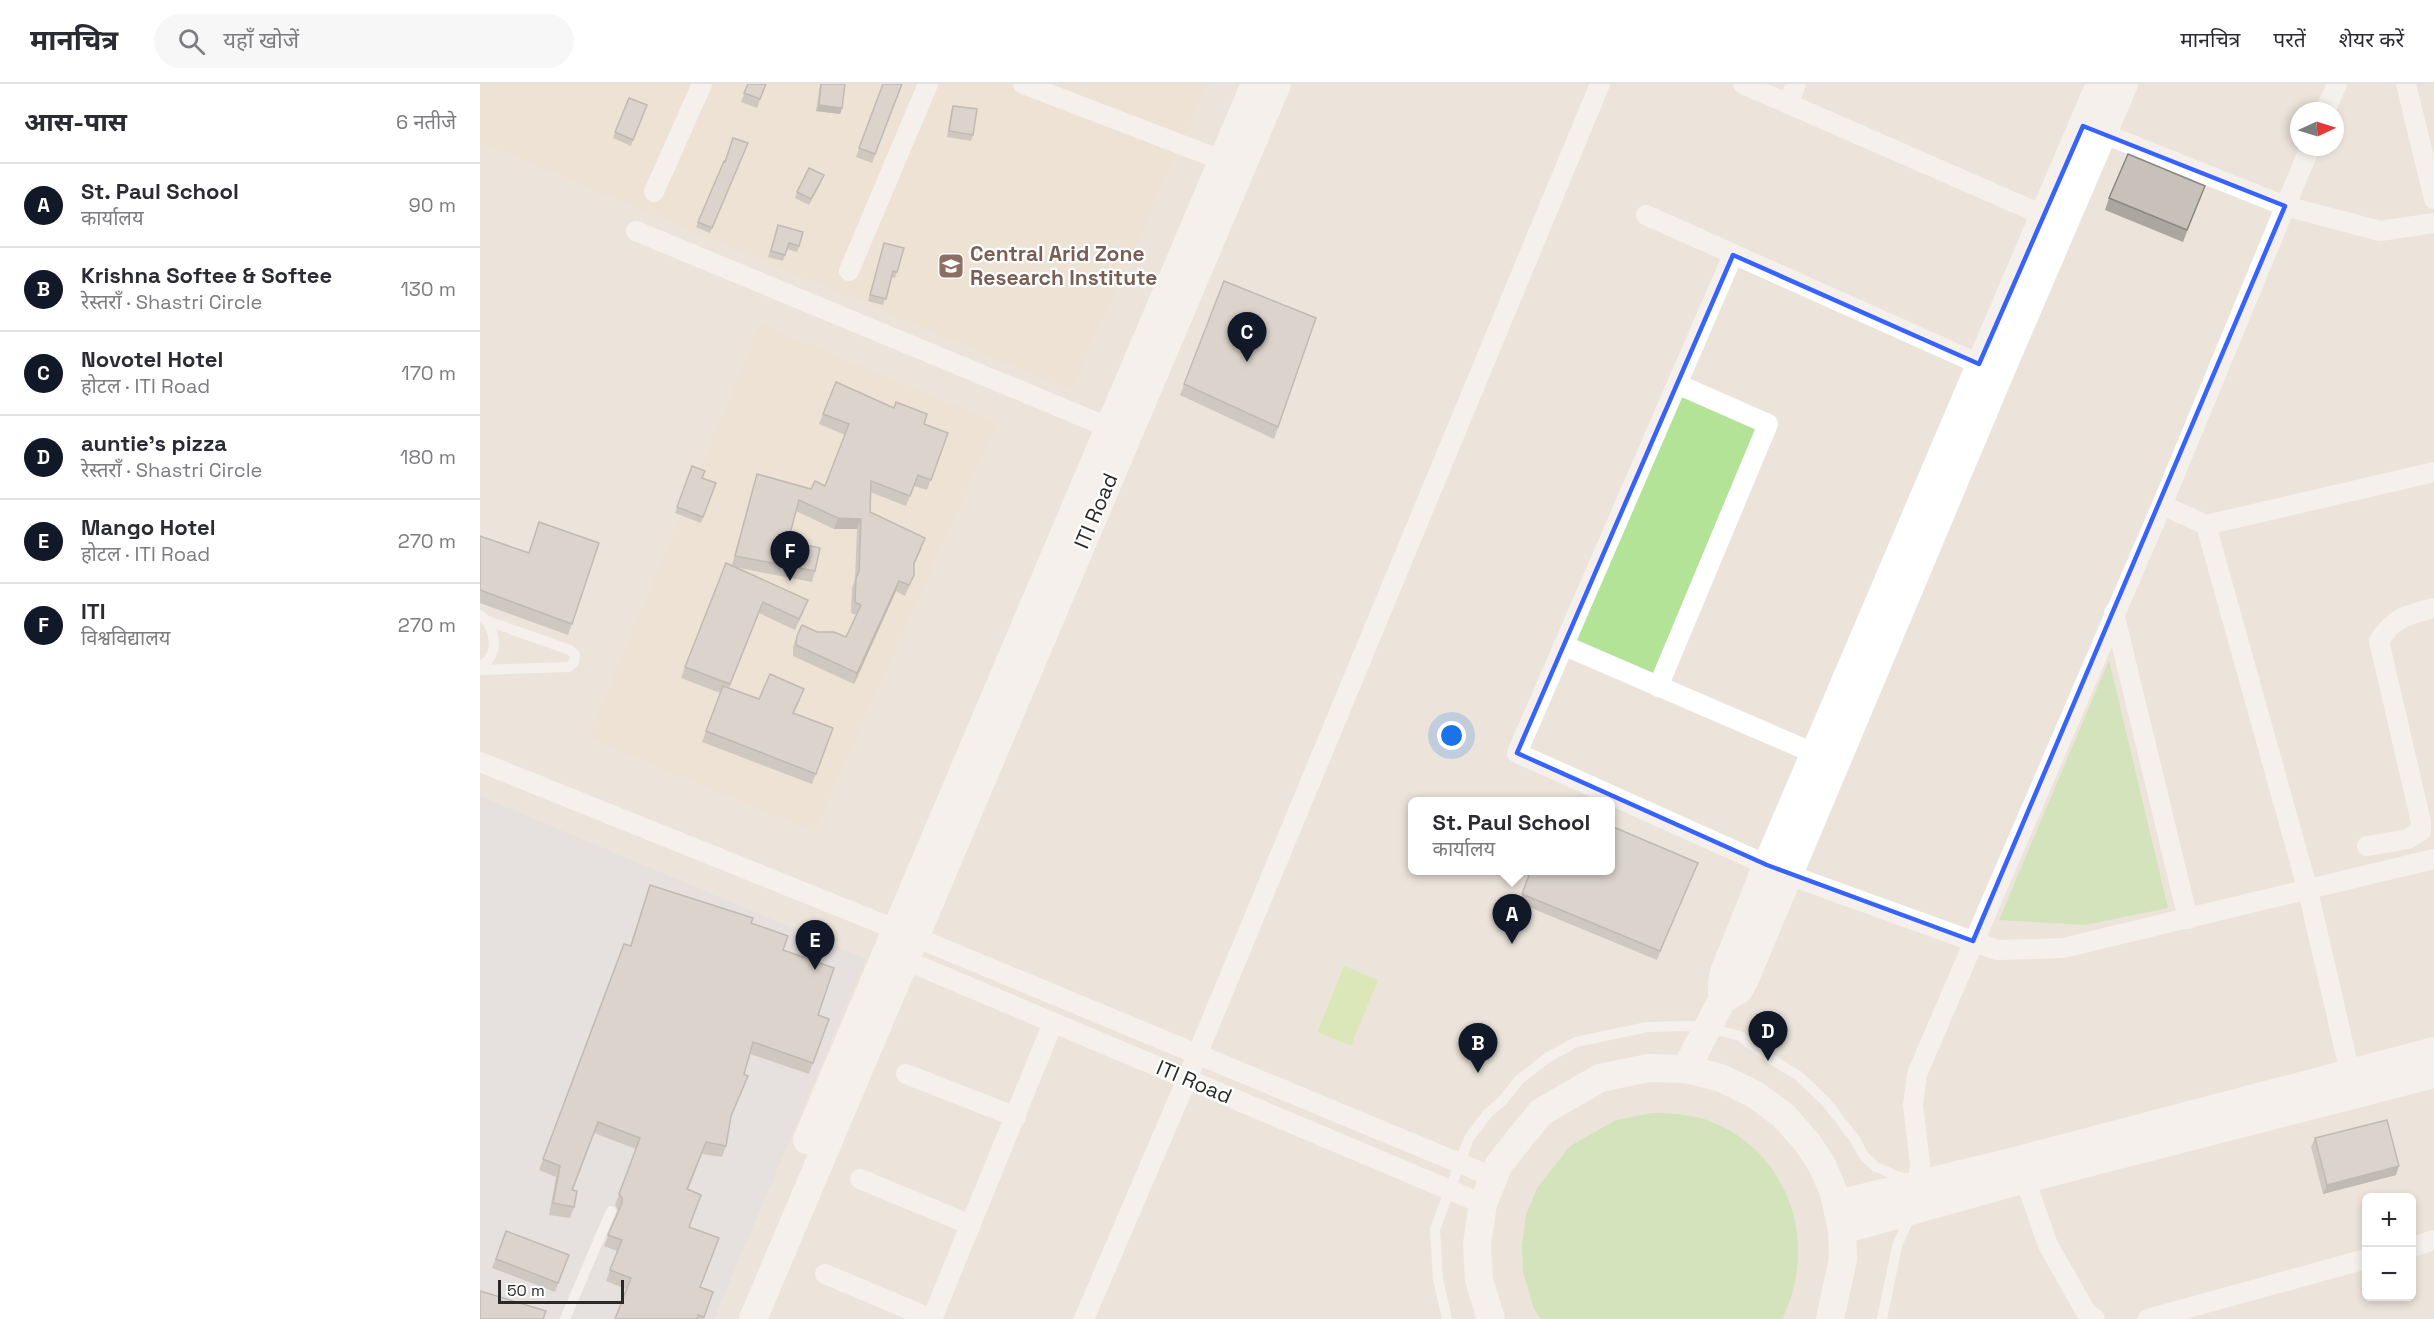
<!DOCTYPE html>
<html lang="hi">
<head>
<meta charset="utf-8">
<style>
  :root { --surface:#fff; --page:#f7f7f7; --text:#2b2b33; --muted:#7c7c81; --line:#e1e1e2; --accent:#111827 }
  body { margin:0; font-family:"Space Grotesk","Noto Sans Devanagari",sans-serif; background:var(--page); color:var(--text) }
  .controls { position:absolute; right:18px; bottom:18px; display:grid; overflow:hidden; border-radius:9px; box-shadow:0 3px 9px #0003 }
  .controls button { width:54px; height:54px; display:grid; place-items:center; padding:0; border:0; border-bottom:2px solid var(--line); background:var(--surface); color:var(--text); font:30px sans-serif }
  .compass { position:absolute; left:1810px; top:18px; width:54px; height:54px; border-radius:50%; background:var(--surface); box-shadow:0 3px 9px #0003; rotate:86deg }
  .scale { position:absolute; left:18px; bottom:15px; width:126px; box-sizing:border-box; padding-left:6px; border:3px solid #292929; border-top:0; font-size:16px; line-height:21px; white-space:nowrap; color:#292929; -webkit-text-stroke:4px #fff; paint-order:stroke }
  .you { position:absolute; left:972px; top:652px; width:21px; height:21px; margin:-15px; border:4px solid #fff; border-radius:50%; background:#1a73e8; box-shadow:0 0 0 9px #1a73e833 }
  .badge { display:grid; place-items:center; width:39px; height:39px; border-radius:50%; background:var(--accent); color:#fff; font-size:20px; font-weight:700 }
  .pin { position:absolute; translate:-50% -50px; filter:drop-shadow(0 2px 3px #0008) }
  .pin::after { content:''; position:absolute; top:32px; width:21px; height:18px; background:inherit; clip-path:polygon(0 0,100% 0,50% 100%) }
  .popup { position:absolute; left:928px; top:713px; width:207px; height:78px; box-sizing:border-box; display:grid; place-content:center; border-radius:9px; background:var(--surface); filter:drop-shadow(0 2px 4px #0005); font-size:20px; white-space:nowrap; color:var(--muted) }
  .popup b { font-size:22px; color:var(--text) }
  .popup::after { content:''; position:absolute; left:50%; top:100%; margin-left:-12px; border:12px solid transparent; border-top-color:var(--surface) }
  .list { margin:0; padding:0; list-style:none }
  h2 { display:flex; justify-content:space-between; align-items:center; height:78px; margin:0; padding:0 24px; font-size:26px }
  h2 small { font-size:20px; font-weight:400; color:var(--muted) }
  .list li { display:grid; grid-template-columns:39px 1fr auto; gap:18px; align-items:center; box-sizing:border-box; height:84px; padding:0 24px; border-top:2px solid var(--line) }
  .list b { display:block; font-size:22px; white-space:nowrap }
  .list p { margin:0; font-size:20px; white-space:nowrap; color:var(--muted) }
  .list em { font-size:20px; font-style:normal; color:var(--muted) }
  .icon { flex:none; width:33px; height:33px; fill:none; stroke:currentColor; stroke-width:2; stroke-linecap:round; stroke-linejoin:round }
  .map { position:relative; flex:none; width:1954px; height:1235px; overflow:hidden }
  header { display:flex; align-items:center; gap:36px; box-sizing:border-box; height:84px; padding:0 30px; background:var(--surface); border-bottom:2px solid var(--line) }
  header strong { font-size:28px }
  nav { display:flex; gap:33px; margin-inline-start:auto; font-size:21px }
  .search { width:420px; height:54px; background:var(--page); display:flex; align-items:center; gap:15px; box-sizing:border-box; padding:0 21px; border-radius:33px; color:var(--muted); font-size:22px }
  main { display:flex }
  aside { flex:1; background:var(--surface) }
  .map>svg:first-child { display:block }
  .industrial { fill:#dddbe4 }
  .education { fill:#eee1c9 }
  .green { fill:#b3e396 }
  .pitch { fill:#c8eb91 }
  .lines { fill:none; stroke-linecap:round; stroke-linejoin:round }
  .lane { stroke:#fff; stroke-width:10 }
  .street { stroke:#fff; stroke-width:20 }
  .secondary { stroke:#fff; stroke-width:28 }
  .wall { fill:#aba6a0 }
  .shaded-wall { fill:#8b8782 }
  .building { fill:#c7c1ba; stroke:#8b8782; stroke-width:1.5 }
  .marked { fill:none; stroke:#3763fc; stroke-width:4.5; stroke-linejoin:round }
  .labels { text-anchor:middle; stroke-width:4.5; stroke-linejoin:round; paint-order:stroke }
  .education-label { font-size:21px; font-weight:bold; fill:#785e54; stroke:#fff; text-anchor:start }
  .street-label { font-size:21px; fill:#292929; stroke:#fff }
</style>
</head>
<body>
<header>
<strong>मानचित्र</strong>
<div class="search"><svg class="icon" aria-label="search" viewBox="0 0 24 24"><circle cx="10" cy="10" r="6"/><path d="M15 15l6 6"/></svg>यहाँ खोजें</div>
<nav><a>मानचित्र</a><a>परतें</a><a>शेयर करें</a></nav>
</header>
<main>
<aside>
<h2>आस-पास<small>6 नतीजे</small></h2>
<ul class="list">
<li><span class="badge">A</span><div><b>St. Paul School</b><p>कार्यालय</p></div><em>90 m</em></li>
<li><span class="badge">B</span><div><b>Krishna Softee &amp; Softee</b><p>रेस्तराँ · Shastri Circle</p></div><em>130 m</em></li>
<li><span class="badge">C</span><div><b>Novotel Hotel</b><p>होटल · ITI Road</p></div><em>170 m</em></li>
<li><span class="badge">D</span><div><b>auntie's pizza</b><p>रेस्तराँ · Shastri Circle</p></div><em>180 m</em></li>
<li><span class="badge">E</span><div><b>Mango Hotel</b><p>होटल · ITI Road</p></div><em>270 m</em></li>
<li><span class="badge">F</span><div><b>ITI</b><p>विश्वविद्यालय</p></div><em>270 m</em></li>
</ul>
</aside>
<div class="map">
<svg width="1954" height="1235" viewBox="0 0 1954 1235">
  <rect width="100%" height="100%" fill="#ece4da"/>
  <!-- industrial -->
  <polygon class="industrial" points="0,712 386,875 234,1235 0,1235"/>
  <!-- education -->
  <g class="education">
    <polygon points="0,0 728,0 591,306 0,58"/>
    <polygon points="280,240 517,339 334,748 108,654"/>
  </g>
  <!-- green -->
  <g class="green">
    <polygon points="1201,308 1279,340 1173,594 1095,561"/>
    <polygon points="1629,576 1688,824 1605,841 1519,836"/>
    <path d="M1172 1029C1190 1029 1209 1030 1227 1036 1309 1066 1340 1159 1302 1235H1061L1054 1225 1043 1188 1042 1162 1046 1131 1057 1104 1090 1062 1136 1036Z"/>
  </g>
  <!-- pitch -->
  <polygon class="pitch" points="864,882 898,896 871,962 837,948"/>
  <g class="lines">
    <!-- lane -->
    <g class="lane">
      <path d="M0 531C16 543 21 572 0 582"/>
      <polyline points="0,586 89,583 94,578 95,571 90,566 8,537"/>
      <polyline points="85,1235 131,1127"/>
      <polyline points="967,1235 958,1195 955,1145 989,1054 1008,1029 1022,1017 1039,996 1067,974 1096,958 1167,943 1209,942 1228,944 1260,952 1289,974 1319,992 1346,1018 1374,1054 1384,1072 1396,1083 1427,1096"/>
      <polyline points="1402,1235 1417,1162 1431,1130"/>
    </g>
    <!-- street -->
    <g class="street">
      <polyline points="543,0 744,77"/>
      <polyline points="1263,0 1563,131"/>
      <polyline points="1926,0 1954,115"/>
      <polyline points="1308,20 1316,0"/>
      <polyline points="1845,27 1857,0"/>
      <polyline points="1612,45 1805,122 1900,147 1954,139"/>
      <polyline points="174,108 222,0"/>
      <polyline points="1166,131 1499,280"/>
      <polyline points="156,147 630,344"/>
      <polyline points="1253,171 1037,669 1309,791 1517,866 1583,864 1954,775"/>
      <polyline points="369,187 448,0"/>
      <polyline points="1682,421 1726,441 1828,807 1870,989"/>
      <polyline points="1726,441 1954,388"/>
      <polyline points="1634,529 1708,835"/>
      <polyline points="1083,561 1336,670"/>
      <polyline points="1178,603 1288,340 1197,300"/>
      <polyline points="0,678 435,853 1013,1093"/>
      <path d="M1887 762 1928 755 1941 747V738L1899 557C1914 533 1927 531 1954 524"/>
      <polyline points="425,876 1003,1120"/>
      <polyline points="426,990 536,1033"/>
      <polyline points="380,1095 491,1141"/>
      <polyline points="1545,1095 1568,1161 1606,1228 1615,1235"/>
      <polyline points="1436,1110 1440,1080 1433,1021 1437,990 1682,421 1830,63"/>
      <polyline points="1932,1163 1954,1156"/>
      <polyline points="345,1190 452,1235"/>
      <polyline points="452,1235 573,939"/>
      <polyline points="604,1235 707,995 1120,0"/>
      <polyline points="1668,1235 1886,1175"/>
    </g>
    <!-- secondary -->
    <g class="secondary">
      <polyline points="1242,916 1259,906 1264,897 1522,284 1644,0"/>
      <polyline points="1206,985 1242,916 1242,898 1244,888 1287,781 1620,0"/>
      <polyline points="327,1056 775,0"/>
      <polyline points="1357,1120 1539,1076 1954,967"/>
      <polyline points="1362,1146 1545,1095 1954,990"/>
      <polyline points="273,1235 797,0"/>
      <polyline points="1011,1235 999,1196 997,1160 1003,1120 1019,1080 1061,1028 1120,994 1168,984 1206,985 1241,994 1274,1010 1303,1031 1327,1058 1342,1081 1354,1109 1362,1146 1363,1175 1350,1235"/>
    </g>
  </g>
  <!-- wall -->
  <g class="wall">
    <polygon points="268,0 286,0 277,24 261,18"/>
    <polygon points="340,0 365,0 362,24 360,30 336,27"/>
    <polygon points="403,0 422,0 392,79 376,73"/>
    <polygon points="149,14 167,21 151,62 133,54"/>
    <polygon points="473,22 493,51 491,57 467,53 471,27"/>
    <polygon points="268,59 230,149 216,143 245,78"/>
    <polygon points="342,97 329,121 315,114 317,108"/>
    <polygon points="1725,102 1703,158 1625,126 1629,114"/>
    <polygon points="298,141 319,162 317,168 307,165 303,177 288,173"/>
    <polygon points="404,159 417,188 415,194 411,193 403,221 388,217"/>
    <polygon points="744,197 836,234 794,355 700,311"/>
    <polygon points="356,298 444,340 468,349 447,406 434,402 426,422 390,408 390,428 442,464 434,481 434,491 425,512 416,507 374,600 313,572 313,563 317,552 337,548 366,553 376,531 371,529 372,504 375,495 377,445 354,445 316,427 308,457 335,487 332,498 254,483 324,527 315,546 279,529 249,604 279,615 320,616 314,629 353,644 332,700 222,658 240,609 201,594 205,583 252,481 274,400 277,390 331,405 345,402 365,351 339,340"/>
    <polygon points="212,382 222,394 236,399 221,439 195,429"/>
    <polygon points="0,452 49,469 119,459 88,551 0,519"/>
    <polygon points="1051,786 1214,787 1177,876 1039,819"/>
    <polygon points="170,801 271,839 303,866 338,931 349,935 329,990 270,970 264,990 263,1003 250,1034 246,1062 242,1073 222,1070 208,1106 209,1143 220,1203 233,1208 223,1235 135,1235 146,1205 126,1197 137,1167 124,1162 138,1128 138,1126 135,1121 156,1065 114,1049 93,1106 94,1123 90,1134 69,1131 76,1093 59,1086 144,860 150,862"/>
    <polygon points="1835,1054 1916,1091 1843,1110 1831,1063"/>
    <polygon points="26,1147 89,1171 75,1208 12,1184"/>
  </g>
  <!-- shaded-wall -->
  <g class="shaded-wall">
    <polygon points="339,21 362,24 360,30 336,27"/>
    <polygon points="358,434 381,435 377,445 354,445"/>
    <polygon points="419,497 416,507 374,600 377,589"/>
    <polygon points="1919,1082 1916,1091 1843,1110 1847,1101"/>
  </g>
  <!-- building -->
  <g class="building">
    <polygon points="268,0 286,0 280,15 264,9"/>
    <polygon points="341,0 365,0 362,24 339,21"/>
    <polygon points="403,0 422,0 395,70 379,64"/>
    <polygon points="149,14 167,21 153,56 135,48"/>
    <polygon points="473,22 497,25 493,51 469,47"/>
    <polygon points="253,54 268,59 232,144 218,138 244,77 245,78"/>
    <polygon points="1648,70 1725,102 1707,146 1629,114"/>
    <polygon points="329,84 344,91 331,115 317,108"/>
    <polygon points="298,141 323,148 319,162 309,159 305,171 291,167"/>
    <polygon points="404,159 424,164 417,188 413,187 406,215 390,211"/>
    <polygon points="744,197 836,234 798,343 704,300"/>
    <polygon points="356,298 414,324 416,318 447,330 444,340 468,349 451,396 438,391 430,412 391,397 390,428 445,454 434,479 434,491 429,501 419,497 377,589 316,561 317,552 322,541 337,548 354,548 366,553 381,521 375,518 376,494 379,487 381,435 358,434 319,416 308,457 340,464 335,487 255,472 277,390 331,405 335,397 345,402 369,340 343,330"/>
    <polygon points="212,382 225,387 222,394 236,399 223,433 197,423"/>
    <polygon points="59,438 119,459 92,540 0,506 0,452 49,469"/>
    <polygon points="246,479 328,516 319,535 283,518 250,600 205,583"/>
    <polygon points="290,590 324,605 313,629 353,644 336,690 226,647 243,602 279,615"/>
    <polygon points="1131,742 1218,779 1180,867 1042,810 1051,786 1131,786"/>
    <polygon points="170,801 273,834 271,839 308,852 303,866 354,884 338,931 349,935 333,979 273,958 264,990 268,992 251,1032 246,1062 226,1058 207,1105 221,1111 209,1143 239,1154 220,1203 233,1208 224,1233 218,1231 217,1235 135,1235 151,1194 130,1186 142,1156 128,1151 142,1119 142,1114 139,1110 160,1054 118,1038 92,1106 97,1107 94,1123 73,1119 80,1082 63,1075 144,860 151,862"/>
    <polygon points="1907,1036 1919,1082 1847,1101 1835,1054"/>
    <polygon points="26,1147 89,1171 78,1199 16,1175"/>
    <polygon points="0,1207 66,1227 63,1235 0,1235"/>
  </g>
  <!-- marked area -->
  <path d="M0 0H1954V1235H0ZM1603 42 1805 122 1493 857 1287 781 1037 669 1253 171 1499 280Z" fill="#ece4da" fill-opacity=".55" fill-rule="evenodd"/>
  <path class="marked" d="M1603 42 1805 122 1493 857 1287 781 1037 669 1253 171 1499 280Z"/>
  <!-- icons -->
  <defs>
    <symbol id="university-square" viewBox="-11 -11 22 22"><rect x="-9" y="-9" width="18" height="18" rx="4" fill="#8d6e63" stroke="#fff"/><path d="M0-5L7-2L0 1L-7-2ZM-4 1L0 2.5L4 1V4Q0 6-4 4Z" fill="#fff"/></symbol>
  </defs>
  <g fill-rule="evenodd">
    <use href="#university-square" x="456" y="167" width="30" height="30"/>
  </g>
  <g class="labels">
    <!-- education labels -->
    <g class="education-label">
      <text x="490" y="177">Central Arid Zone<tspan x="490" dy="24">Research Institute</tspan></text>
    </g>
    <!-- street labels -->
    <g class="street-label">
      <text transform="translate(616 427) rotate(-67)" y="7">ITI Road</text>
      <text transform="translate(714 998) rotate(23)" y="7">ITI Road</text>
    </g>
  </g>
</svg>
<div class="controls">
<button>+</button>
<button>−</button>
</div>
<svg class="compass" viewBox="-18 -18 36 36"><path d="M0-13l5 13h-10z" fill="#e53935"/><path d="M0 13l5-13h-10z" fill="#7c7c81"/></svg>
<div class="scale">50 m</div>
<div class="you"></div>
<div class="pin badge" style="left:1032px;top:860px">A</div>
<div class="popup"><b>St. Paul School</b>कार्यालय</div>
<div class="pin badge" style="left:998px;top:989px">B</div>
<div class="pin badge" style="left:767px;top:278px">C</div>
<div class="pin badge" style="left:1288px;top:977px">D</div>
<div class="pin badge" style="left:335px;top:886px">E</div>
<div class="pin badge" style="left:310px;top:497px">F</div>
</div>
</main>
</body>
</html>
